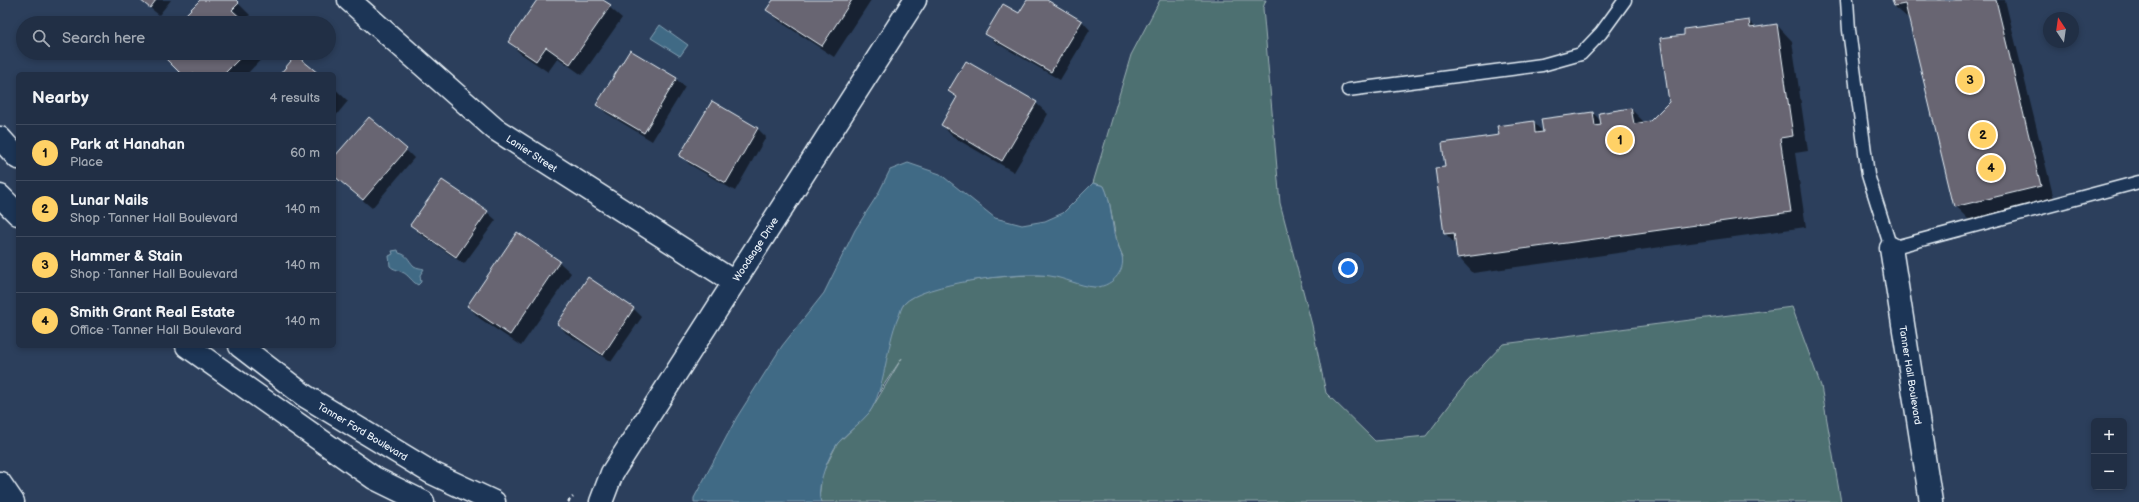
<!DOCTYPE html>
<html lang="en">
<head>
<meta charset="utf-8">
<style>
  :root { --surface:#212f45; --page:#2d3b50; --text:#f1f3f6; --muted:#a2a9b3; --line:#3e4a5e; --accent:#ffd166 }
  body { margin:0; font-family:"Balsamiq Sans",sans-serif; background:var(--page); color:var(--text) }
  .controls { position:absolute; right:12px; bottom:12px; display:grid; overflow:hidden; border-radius:6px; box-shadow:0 2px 6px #0003 }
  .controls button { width:36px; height:36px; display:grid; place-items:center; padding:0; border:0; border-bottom:1px solid var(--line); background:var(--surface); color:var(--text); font:20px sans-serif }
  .compass { position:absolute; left:2043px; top:12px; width:36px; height:36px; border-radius:50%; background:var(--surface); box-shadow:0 2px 6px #0003; rotate:347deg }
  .you { position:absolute; left:1348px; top:268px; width:14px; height:14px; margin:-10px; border:3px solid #fff; border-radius:50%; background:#1a73e8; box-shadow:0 0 0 6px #1a73e833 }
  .badge { display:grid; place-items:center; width:26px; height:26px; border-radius:50%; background:var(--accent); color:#111; font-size:13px; font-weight:700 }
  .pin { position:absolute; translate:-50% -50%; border:2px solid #fff; box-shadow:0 1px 4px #0006 }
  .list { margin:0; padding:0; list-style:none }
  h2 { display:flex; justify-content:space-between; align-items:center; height:52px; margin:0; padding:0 16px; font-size:17px }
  h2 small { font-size:13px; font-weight:400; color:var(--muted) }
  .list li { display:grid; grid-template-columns:26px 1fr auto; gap:12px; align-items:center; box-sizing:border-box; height:56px; padding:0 16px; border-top:1px solid var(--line) }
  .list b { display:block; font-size:15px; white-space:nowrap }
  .list p { margin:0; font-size:13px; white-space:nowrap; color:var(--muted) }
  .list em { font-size:13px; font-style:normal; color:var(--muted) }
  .icon { flex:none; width:22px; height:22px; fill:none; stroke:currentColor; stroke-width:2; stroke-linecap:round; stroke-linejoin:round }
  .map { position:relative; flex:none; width:2139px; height:502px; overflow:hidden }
  .search { position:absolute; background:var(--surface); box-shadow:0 2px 6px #0003; left:16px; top:16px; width:320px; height:44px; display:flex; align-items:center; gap:10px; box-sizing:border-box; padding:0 14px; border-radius:22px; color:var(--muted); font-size:15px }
  .panel { position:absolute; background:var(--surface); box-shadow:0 2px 6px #0003; left:16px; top:72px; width:320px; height:276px; border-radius:6px }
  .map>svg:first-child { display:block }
  .green { fill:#4e7071; stroke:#9bb0b4 }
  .water { fill:#3f6a85; stroke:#83a0b3 }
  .shadow { fill:#0007 }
  .building { fill:#686572; stroke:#e8f1f8 }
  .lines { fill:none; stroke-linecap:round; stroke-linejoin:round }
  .lane-casing { stroke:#e8f1f8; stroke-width:15 }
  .street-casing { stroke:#e8f1f8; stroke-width:25 }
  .secondary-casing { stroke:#e8f1f8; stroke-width:25 }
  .path { stroke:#e8f1f8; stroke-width:2.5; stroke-dasharray:3 3; stroke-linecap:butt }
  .lane { stroke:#1d3557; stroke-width:12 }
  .street { stroke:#1d3557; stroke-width:22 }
  .secondary { stroke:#1d3557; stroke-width:22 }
  .labels { text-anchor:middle; stroke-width:3.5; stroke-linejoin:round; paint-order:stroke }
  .street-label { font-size:10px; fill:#e8f1f8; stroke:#1d3557 }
</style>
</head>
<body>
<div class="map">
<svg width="2139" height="502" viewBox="0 0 2139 502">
  <rect width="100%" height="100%" fill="#2c3f5c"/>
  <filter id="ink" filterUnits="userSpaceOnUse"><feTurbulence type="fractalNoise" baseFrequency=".025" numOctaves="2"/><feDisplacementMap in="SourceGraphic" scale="8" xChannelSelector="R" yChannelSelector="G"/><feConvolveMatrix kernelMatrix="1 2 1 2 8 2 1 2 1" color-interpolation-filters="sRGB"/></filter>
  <g filter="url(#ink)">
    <!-- green -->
    <path class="green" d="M1160 0H1266L1263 8 1280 203 1312 325 1326 393 1375 441 1426 436 1467 382 1503 344 1792 307 1821 386 1841 502H821L819 498 822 474 837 444 869 413 902 358 877 395C882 374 892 319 904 304 923 280 1018 274 1048 275 1063 276 1080 283 1095 287L1123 257C1111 232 1114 209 1104 186L1093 183 1131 55Z"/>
    <!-- water -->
    <g class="water">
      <polygon points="660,25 688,45 680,56 651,38"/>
      <path d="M908 163 940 174 995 218 1022 225 1045 221 1063 213 1093 183 1104 186C1111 201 1111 217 1114 233 1115 241 1120 248 1122 256 1126 272 1110 288 1094 287 1079 286 1065 278 1050 276 1023 271 922 283 904 304 901 307 900 314 898 318 886 345 885 391 869 413 860 424 847 432 838 443 829 454 815 488 821 502H694V498L737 417 782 346 824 293 855 230 878 194 890 170Z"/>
      <path d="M398 250 399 253C408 255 408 260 414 266 417 268 421 268 424 269L420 275 421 282 418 285C412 282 408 274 402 272 397 269 394 270 390 266L389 256 393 254 392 251Z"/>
    </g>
    <!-- shadow -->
    <g class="shadow">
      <polygon points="140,0 171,0 159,15"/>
      <polygon points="201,0 235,0 250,15 243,22 245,23 179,23"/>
      <polygon points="538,0 601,0 622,18 582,75 558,58 548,72 520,53 509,42"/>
      <polygon points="774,0 871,0 834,57 779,21 768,10"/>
      <polygon points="1028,0 1045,0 1082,21 1090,30 1060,80 995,42 987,34 1019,14"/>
      <polygon points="1893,0 2005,0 2054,199 1969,220 1955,206 1909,19 1894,6"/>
      <polygon points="1749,21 1756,28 1777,25 1792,41 1808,151 1795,153 1806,227 1473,273 1458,257 1456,245 1445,233 1446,168 1500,136 1533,122 1544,133 1593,113 1601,121 1631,109 1645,123 1651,122 1670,102 1685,36"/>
      <polygon points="161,53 267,53 247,74 183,74"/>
      <polygon points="676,79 685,87 652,141 606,113 598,105"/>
      <polygon points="334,88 348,101 334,118"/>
      <polygon points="950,91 1036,103 1048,114 1014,172 953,137 942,125 957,99"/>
      <polygon points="712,103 758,129 766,137 735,191 689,164 681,155"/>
      <polygon points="406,150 414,158 372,208 334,176 334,159"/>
      <polygon points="487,212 496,220 464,264 420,234 412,225"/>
      <polygon points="559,262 571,273 521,346 479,318 468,306"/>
      <polygon points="633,308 642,317 611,362 566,333 558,324"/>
    </g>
    <!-- building -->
    <g class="building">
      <polygon points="140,0 156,0 150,8"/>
      <polygon points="200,0 236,0 239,3 232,10 246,23 177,23"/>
      <polygon points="537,0 603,0 611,5 570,64 546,47 536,61 508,42"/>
      <polygon points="773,0 852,0 822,46 766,10"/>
      <polygon points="1027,0 1047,0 1082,21 1051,72 985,34 1003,4 1019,13"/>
      <polygon points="1892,0 1996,0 2041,186 1954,207 1905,4 1894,6"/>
      <polygon points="1749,20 1750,28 1777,24 1793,136 1780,138 1791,212 1457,258 1454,233 1444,234 1435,168 1445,167 1442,143 1499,135 1497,126 1534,121 1535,133 1543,132 1541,119 1593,112 1595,126 1601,125 1599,113 1631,108 1634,124 1650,121 1669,102 1660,38 1684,35 1684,29"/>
      <polygon points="630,50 677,78 644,133 596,105"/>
      <polygon points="160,53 245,53 224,74 181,74"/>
      <polygon points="296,55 319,74 280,74"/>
      <polygon points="966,61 1037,102 1002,161 941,125 957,97 948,91"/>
      <polygon points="712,101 758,128 726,183 679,156"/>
      <polygon points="369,117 407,149 363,200 334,176 334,157"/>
      <polygon points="442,180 488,211 456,257 410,225"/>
      <polygon points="517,232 560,261 510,335 467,306"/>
      <polygon points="588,277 634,308 603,355 557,324"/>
    </g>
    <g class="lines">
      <defs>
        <g id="lane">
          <polyline points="1847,0 1849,30 1868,175 1891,248 2139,182"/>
          <polyline points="1348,90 1542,65 1581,54 1601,33 1625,0"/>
        </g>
        <g id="street">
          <polyline points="349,0 495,129 734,282"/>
          <polyline points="1891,248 1931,502"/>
          <polyline points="0,483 13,502"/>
          <polyline points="601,502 612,473 915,0"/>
        </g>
        <g id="secondary">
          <polyline points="0,138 18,158"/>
          <polyline points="0,196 18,214"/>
          <polyline points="187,346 374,478 423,502"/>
          <polyline points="240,346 305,396 432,473 494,502"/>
        </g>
      </defs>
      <!-- lane casing -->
      <use href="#lane" class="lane-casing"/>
      <!-- street casing -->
      <use href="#street" class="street-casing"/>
      <!-- secondary casing -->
      <use href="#secondary" class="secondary-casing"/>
      <!-- path -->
      <polyline class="path" points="568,502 573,497"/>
      <!-- lane -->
      <use href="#lane" class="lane"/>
      <!-- street -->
      <use href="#street" class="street"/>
      <!-- secondary -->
      <use href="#secondary" class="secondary"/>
    </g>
  </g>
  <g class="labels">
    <!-- street labels -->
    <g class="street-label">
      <text transform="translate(532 153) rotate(33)" y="4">Lanier Street</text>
      <text transform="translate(755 249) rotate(-57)" y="4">Woodsage Drive</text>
      <text transform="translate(1911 375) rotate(81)" y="4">Tanner Hall Boulevard</text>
      <text transform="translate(363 431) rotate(31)" y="4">Tanner Ford Boulevard</text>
    </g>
  </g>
</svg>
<div class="controls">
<button>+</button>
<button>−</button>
</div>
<svg class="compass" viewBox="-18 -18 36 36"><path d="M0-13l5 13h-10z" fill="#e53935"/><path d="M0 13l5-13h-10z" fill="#a2a9b3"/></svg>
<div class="you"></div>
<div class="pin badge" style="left:1620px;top:140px">1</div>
<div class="pin badge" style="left:1983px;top:135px">2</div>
<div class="pin badge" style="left:1970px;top:80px">3</div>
<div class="pin badge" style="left:1991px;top:168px">4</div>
<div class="search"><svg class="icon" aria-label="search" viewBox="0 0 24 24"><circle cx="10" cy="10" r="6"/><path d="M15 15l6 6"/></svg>Search here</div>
<section class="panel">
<h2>Nearby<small>4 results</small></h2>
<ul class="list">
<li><span class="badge">1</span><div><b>Park at Hanahan</b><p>Place</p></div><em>60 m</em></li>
<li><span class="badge">2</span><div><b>Lunar Nails</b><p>Shop · Tanner Hall Boulevard</p></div><em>140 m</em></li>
<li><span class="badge">3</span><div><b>Hammer &amp; Stain</b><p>Shop · Tanner Hall Boulevard</p></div><em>140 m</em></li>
<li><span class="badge">4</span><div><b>Smith Grant Real Estate</b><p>Office · Tanner Hall Boulevard</p></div><em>140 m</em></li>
</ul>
</section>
</div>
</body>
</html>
